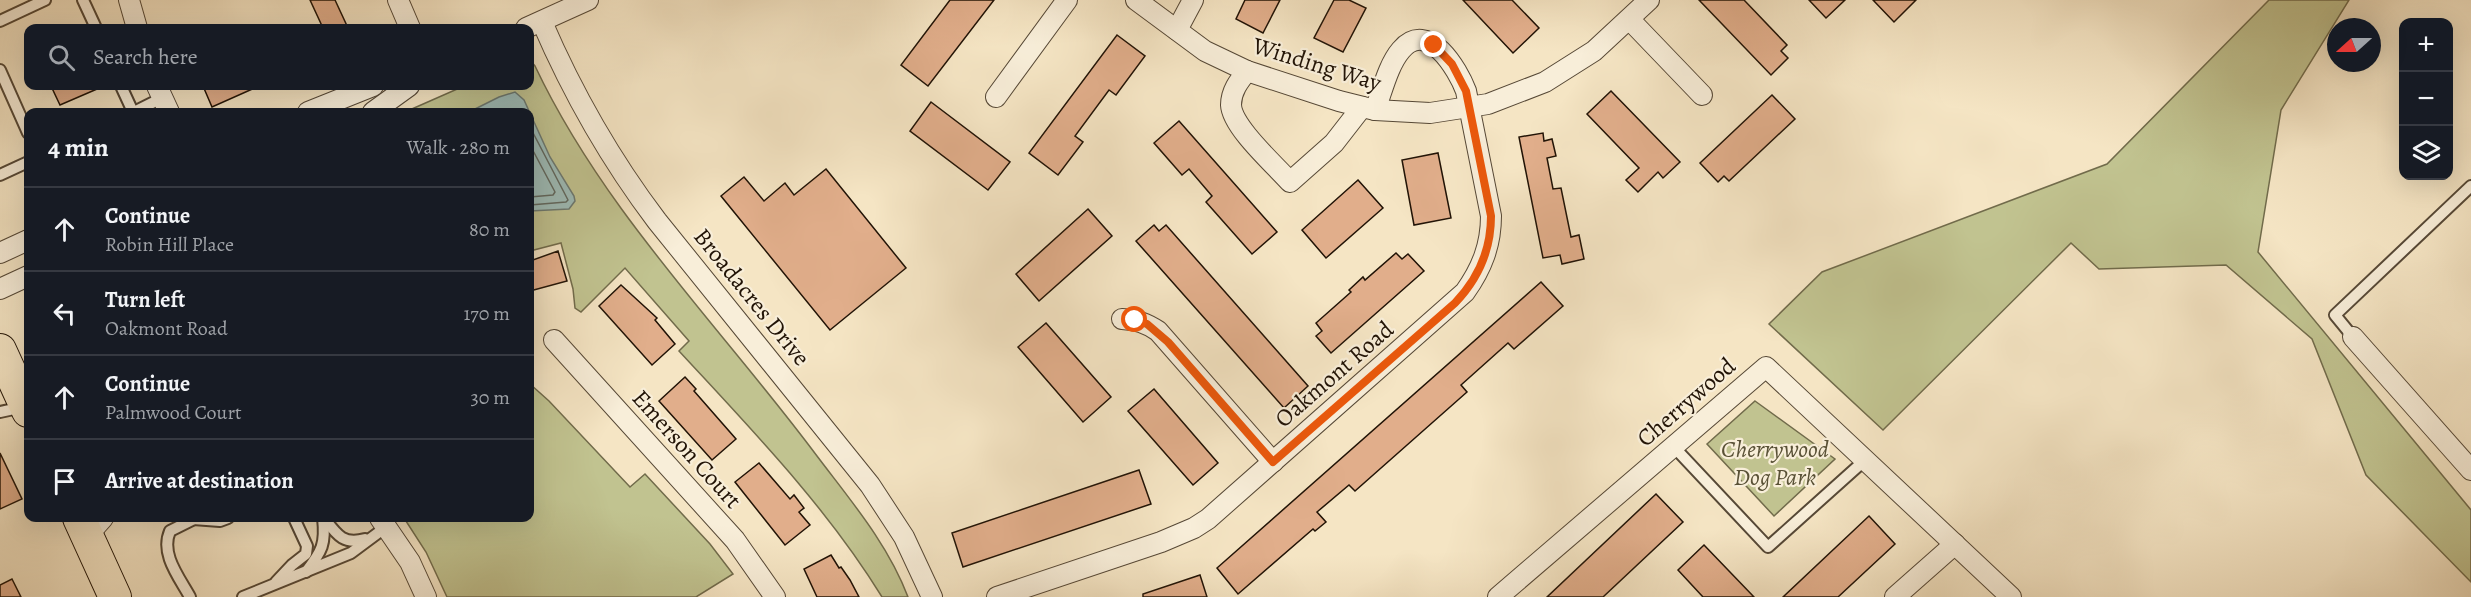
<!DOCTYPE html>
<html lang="en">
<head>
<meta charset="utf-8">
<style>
  :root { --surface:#171b24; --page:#20242c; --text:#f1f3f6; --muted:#9ea1a6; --line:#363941 }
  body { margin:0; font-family:Alegreya,serif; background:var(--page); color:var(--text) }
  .controls { position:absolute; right:18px; top:18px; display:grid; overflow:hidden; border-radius:12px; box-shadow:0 6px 24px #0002 }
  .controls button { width:54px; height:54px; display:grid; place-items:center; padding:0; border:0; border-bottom:2px solid var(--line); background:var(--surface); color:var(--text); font:30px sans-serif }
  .compass { position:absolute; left:2327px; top:18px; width:54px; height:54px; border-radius:50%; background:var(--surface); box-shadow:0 6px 24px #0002; rotate:249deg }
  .stop { position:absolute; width:18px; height:18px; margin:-14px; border:4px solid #ea580c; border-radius:50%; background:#fff }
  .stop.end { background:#ea580c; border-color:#fff; box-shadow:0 2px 6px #0008 }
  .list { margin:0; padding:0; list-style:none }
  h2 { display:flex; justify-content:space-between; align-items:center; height:78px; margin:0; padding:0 24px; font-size:26px }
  h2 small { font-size:20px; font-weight:400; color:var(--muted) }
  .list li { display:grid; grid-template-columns:39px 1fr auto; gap:18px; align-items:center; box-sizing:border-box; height:84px; padding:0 24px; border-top:2px solid var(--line) }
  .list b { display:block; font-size:22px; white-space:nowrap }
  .list p { margin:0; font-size:20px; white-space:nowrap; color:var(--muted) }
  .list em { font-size:20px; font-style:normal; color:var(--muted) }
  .icon { flex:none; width:33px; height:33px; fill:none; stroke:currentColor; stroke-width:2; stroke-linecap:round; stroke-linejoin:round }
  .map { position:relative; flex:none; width:2471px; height:597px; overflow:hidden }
  .search { position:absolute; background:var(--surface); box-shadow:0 6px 24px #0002; left:24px; top:24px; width:510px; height:66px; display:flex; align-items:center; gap:15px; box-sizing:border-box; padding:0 21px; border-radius:12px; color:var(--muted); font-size:22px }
  .panel { position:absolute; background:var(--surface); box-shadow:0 6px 24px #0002; left:24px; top:108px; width:510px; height:414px; border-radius:12px }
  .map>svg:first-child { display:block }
  .green { fill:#c1c390; stroke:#716b4b; stroke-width:1.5 }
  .water { fill:#9dbdba; stroke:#6b7972; stroke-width:1.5 }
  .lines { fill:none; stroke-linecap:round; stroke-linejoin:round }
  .shore { stroke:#5f6860; stroke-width:1.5 }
  .building { fill:#e1ae8b; stroke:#211306; stroke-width:1.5 }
  .service-casing { stroke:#564836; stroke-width:14 }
  .minor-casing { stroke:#564836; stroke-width:22 }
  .primary-casing { stroke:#211306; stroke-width:34 }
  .service { stroke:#f8eed9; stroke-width:10 }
  .minor { stroke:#f8eed9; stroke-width:20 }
  .primary { stroke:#f5e5c4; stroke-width:32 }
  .route { stroke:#ea580c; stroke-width:8 }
  .labels { text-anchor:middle; stroke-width:4.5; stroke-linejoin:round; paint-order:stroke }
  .street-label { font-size:24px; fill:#211306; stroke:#f8eed9 }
  .park-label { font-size:24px; font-style:italic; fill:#595136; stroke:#f8eed9 }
</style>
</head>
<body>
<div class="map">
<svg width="2471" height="597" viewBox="0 0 2471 597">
  <rect width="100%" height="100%" fill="#f5e5c4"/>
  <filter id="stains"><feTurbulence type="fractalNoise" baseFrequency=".00333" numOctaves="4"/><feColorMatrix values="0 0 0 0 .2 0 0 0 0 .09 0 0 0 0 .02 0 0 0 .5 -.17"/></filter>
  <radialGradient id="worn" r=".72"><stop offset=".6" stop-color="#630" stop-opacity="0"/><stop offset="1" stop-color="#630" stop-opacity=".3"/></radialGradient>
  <!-- green -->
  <g class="green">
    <polygon points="2269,0 2349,0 2281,110 2258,252 2471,510 2471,582 2366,475 2312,339 2226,265 2099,269 2071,243 1883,430 1769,324 1822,272 2107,164"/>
    <path d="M530 60 535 66C604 212 721 327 817 456 851 501 888 544 908 597H882C826 506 751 429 679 351L689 341 625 268 581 312 575 308 573 289 561 243 530 251V112H405L464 86H530Z"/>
    <polygon points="530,384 549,401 630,487 645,474 710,544 733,574 696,597 447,597 426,552 404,518 530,518"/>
    <polygon points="1755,401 1835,459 1774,516 1707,444"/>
  </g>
  <!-- water -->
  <polygon class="water" points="515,92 524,100 550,157 574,196 575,201 569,209 530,211 530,112 469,112 499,97"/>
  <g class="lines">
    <!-- shore -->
    <g class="shore">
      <polyline points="530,127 568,200 566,202 530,205"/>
      <polyline points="530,145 555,192 553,195 530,197"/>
    </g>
  </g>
  <!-- building -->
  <g class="building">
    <polygon points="310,0 335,0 348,28 323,28"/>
    <polygon points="950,0 994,0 928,86 901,65"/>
    <polygon points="1245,0 1280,0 1263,33 1236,19"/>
    <polygon points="1334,0 1349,0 1366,8 1343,52 1314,38"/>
    <polygon points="1463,0 1512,0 1539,28 1513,53"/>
    <polygon points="1699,0 1744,0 1787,45 1781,51 1788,58 1771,75"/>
    <polygon points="1809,0 1845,0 1826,18"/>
    <polygon points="1873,0 1916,0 1894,22"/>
    <polygon points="1117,35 1145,56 1116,95 1109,90 1075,136 1083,142 1058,175 1029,153"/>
    <polygon points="51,86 104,86 60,105"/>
    <polygon points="203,86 259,86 212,107"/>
    <polygon points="1611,91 1680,162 1663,178 1658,172 1638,192 1626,180 1639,168 1587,114"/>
    <polygon points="1772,95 1795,119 1729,181 1724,176 1718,182 1700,163"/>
    <polygon points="931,102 1010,162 988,190 910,131"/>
    <polygon points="1179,121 1277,232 1252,254 1206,202 1212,196 1189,169 1182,175 1154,143"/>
    <polygon points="1543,133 1544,141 1552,139 1556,156 1547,158 1553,189 1561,188 1571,237 1579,235 1584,259 1562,264 1560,255 1543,258 1519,137"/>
    <polygon points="1438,153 1451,218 1414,225 1402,160"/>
    <polygon points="826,169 906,268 830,330 721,196 744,177 764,201 785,183 794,195"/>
    <polygon points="1358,180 1383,208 1326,258 1302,230"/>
    <polygon points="1088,209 1112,236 1039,301 1016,274"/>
    <polygon points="1154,225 1159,231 1166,225 1308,386 1284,408 1136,241"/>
    <polygon points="558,251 567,281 530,291 530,261"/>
    <polygon points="1396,253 1402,259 1408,254 1424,271 1331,353 1316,336 1322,331 1316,323 1351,292 1349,290 1363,277 1365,280"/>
    <polygon points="1541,282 1563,306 1514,349 1508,343 1461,385 1467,392 1355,491 1349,485 1317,512 1326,522 1315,531 1313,529 1238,594 1217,568"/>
    <polygon points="621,285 657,318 655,320 675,344 652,365 599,306"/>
    <polygon points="1046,323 1111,397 1083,422 1018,347"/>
    <polygon points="685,377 696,389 694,391 736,439 712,460 659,401"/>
    <polygon points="1154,389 1218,463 1193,485 1128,411"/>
    <polygon points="0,453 22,499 0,509"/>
    <polygon points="759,463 790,499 794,495 804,508 799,512 810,525 785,545 735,482"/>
    <polygon points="1139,470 1151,504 963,567 952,533"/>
    <polygon points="1656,494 1683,522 1603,597 1547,597"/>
    <polygon points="1869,516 1895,544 1838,597 1783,597"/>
    <polygon points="1704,545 1754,597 1703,597 1678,570"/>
    <polygon points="831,555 839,568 841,567 850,580 859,597 817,597 804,569"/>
    <polygon points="1200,575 1207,597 1143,597 1143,594"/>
    <polygon points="12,579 21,597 0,597 0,585"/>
  </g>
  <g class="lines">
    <defs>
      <g id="service">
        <polyline points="83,0 96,28"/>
        <polyline points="0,21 45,0"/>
        <polyline points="0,70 28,133"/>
        <polyline points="121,86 133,112"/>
        <polyline points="134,112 162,98"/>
        <polyline points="0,175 28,162"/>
        <polyline points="2353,337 2335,315 2471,186"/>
        <polyline points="0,412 23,407"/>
        <polyline points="1674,447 1768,547 1865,460"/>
        <path d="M324 518C337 535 343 545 365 539"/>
        <polyline points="193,519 220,521 228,518"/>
        <path d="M306 572C322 551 326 544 323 518"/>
        <polyline points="276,582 292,565 306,554 307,546 294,518"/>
        <path d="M190 597C179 577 160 554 170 531L196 518"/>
        <polyline points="243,597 351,553 386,527"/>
      </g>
      <g id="minor">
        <polyline points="129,0 137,28"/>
        <polyline points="398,0 410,28"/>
        <polyline points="1136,0 1205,51 1247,71 1339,101 1375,110 1430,113 1488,104 1545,82 1594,51 1649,0"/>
        <polyline points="1630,20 1702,95"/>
        <path d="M542 22C573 94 610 159 657 221L870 485 904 537 932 597"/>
        <polyline points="526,28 588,0"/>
        <polyline points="1177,30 1193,0"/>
        <path d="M1247 71C1239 81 1231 91 1231 105 1232 127 1275 165 1290 182L1334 143 1362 107"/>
        <polyline points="157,86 169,112"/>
        <polyline points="996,97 1067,0"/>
        <polyline points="308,112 373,86"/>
        <polyline points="373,112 409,86"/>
        <polyline points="0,253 28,240"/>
        <polyline points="0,289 28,276"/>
        <path d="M1122 319C1137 320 1146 323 1158 331L1273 462"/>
        <polyline points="2353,337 2471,470"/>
        <polyline points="554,340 735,540 775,597"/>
        <polyline points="380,518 410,562 426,597"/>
        <polyline points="87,536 103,518"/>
        <path d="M997 597 1161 542 1194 528 1208 519 1465 292C1482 268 1491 245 1491 216L1466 91C1458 70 1428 18 1401 50 1388 65 1382 92 1375 110"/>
        <polyline points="1498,597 1766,367 2011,597"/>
        <polyline points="1895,597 1955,544"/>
      </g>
      <g id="primary">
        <polyline points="0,350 28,411"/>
        <polyline points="79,518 115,597"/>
      </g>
    </defs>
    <!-- service casing -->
    <use href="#service" class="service-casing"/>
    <!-- minor casing -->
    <use href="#minor" class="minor-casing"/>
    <!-- primary casing -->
    <use href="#primary" class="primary-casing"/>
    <!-- service -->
    <use href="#service" class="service"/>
    <!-- minor -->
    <use href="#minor" class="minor"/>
    <!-- primary -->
    <use href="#primary" class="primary"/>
  </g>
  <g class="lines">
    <!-- route -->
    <path class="route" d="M1135 320 1147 324 1168 342 1273 462 1455 303C1479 278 1491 250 1491 216L1466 91 1452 64 1434 45"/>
  </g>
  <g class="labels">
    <!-- street labels -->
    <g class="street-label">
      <text transform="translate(1317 64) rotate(17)" y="8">Winding Way</text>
      <text transform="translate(752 297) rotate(51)" y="8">Broadacres Drive</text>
      <text transform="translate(1334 374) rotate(-41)" y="8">Oakmont Road</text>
      <text transform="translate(1686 402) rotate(-41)" y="8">Cherrywood</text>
      <text transform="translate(687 449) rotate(48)" y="8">Emerson Court</text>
    </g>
    <!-- park labels -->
    <g class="park-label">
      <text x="1775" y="457">Cherrywood<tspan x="1775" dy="28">Dog Park</tspan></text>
    </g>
  </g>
  <rect width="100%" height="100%" filter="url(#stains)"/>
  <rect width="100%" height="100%" fill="url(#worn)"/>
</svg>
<div class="controls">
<button>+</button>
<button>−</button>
<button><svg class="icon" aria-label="layers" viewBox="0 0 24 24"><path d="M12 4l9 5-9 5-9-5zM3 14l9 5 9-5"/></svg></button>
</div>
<svg class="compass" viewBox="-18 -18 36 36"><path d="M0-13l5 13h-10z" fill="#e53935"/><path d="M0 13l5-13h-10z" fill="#9ea1a6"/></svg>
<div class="stop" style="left:1135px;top:320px"></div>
<div class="stop end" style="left:1434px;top:45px"></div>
<div class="search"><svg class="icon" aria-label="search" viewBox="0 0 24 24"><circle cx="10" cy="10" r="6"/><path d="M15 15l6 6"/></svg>Search here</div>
<section class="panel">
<h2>4 min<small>Walk · 280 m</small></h2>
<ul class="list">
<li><svg class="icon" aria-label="ahead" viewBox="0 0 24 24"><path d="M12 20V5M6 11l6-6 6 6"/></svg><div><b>Continue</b><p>Robin Hill Place</p></div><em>80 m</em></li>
<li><svg class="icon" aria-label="left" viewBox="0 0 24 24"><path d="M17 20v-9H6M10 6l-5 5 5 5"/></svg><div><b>Turn left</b><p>Oakmont Road</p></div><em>170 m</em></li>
<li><svg class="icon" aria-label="ahead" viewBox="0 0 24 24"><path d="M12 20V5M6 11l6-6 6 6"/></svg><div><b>Continue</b><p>Palmwood Court</p></div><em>30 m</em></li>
<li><svg class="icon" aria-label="arrive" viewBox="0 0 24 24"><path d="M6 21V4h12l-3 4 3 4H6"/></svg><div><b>Arrive at destination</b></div></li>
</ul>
</section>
</div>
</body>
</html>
